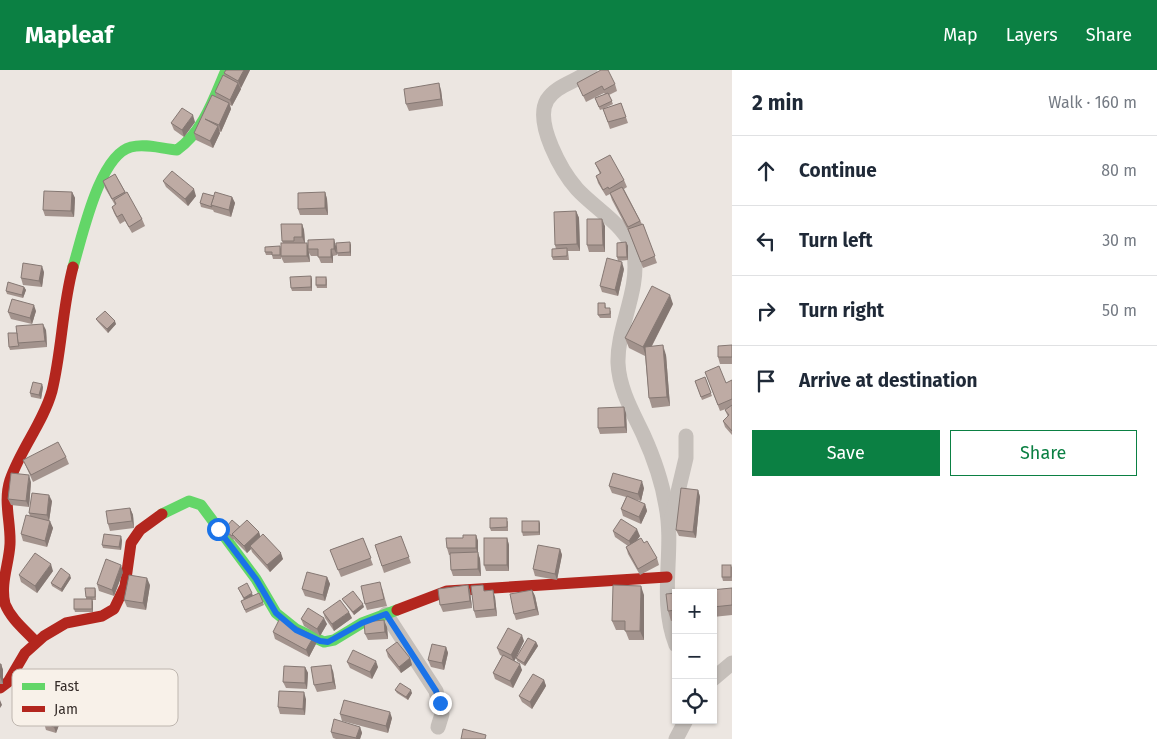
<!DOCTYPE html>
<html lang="en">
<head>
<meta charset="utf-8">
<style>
  :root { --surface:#fff; --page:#f2f2f3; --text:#1f2937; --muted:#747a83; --line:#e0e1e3; --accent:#0b8043 }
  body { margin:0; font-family:"Fira Sans",sans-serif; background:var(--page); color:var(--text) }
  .controls { position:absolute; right:15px; bottom:15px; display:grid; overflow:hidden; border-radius:0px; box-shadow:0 1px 4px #0004 }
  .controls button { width:45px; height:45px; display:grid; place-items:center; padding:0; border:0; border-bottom:1px solid var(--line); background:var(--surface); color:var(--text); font:25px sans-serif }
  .stop { position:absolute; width:15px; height:15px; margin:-11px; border:4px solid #1a73e8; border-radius:50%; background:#fff }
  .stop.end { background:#1a73e8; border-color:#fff; box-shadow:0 1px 5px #0008 }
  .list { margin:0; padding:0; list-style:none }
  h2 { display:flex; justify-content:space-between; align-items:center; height:65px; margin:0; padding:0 20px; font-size:21px }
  h2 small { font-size:16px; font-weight:400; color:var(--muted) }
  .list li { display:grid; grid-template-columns:32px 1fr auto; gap:15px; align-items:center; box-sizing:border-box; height:70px; padding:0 20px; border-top:1px solid var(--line) }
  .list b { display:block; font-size:19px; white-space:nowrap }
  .list em { font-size:16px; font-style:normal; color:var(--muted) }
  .actions { display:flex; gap:10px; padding:15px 20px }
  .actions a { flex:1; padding:11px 0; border:1px solid var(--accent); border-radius:0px; text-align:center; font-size:18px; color:var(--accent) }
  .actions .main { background:var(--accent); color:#fff }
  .icon { flex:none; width:28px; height:28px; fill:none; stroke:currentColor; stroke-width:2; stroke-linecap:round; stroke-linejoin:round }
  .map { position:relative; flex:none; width:732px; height:669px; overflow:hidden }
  header { display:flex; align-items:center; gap:30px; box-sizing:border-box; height:70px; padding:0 25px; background:var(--accent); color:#fff }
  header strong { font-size:24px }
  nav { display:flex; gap:28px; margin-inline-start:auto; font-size:18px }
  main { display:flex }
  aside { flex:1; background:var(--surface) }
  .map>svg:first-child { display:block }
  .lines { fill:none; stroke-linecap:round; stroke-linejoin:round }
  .street { stroke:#c5bfba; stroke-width:15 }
  .fast { stroke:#63d668; stroke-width:11 }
  .jam { stroke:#b3261e; stroke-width:11 }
  .wall { fill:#a3938d }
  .shaded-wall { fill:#857873 }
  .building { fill:#beaba4; stroke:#857873 }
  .route { stroke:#1a73e8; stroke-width:6 }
  .key { fill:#f8f1e9; stroke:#beb6af; stroke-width:1 }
  .key-label { font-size:14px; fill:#352c29 }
</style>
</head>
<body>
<header>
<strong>Mapleaf</strong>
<nav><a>Map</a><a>Layers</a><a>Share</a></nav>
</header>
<main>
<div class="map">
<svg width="732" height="669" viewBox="0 0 732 669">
  <rect width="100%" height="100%" fill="#ece6e1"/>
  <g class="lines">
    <!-- street -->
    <g class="street">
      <path d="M590 0C578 12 557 14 547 30 534 53 562 102 577 119 595 139 629 157 634 184 640 221 617 257 618 293 619 318 632 341 643 364 653 386 662 411 666 436 675 482 658 529 676 575"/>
      <polyline points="671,451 686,388 686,366"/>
      <polyline points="386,544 436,621 442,644 438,657"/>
      <polyline points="713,609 732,593"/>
      <polyline points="676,669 686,650"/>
    </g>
    <!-- fast -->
    <g class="fast">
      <path d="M73 197C82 168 99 85 131 77 146 73 162 79 177 80 203 62 214 28 226 0"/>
      <polyline points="162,444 189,431 201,435 256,509 276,543 296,559 324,572 334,570 362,553 397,540"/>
    </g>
    <!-- jam -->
    <g class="jam">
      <polyline points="397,540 447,521 667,507"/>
      <path d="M36 572C25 560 11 549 5 534 0 514 9 494 10 474 11 452 3 432 10 410 21 378 43 353 52 321 62 280 62 238 73 197"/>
      <polyline points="0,618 8,612 25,583 44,566 66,553 102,546 114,539 125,516 131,473 140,460 162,444"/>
    </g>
  </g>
  <!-- wall -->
  <g class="wall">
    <polygon points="226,0 250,0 241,18 240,17 241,19 232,36 230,35 231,39 221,62 219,61 220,63 213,78 196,70 194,63 216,27 215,22 225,6 224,3"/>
    <polygon points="577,13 615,14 617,21 609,25 613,34 603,39 621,33 628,53 610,59 603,39 600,40 595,28 605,24 604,23 586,32"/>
    <polygon points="441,20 443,36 409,41 406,34"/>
    <polygon points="195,52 184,67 174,60 171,53"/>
    <polygon points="595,93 624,110 627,117 624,119 642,154 643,154 657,193 643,198 630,164 612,130 610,124 606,126 598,113 596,106 600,104"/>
    <polygon points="115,104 126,123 142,149 145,156 132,163 125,151 120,154 114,143 112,137 115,135 105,118 103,111"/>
    <polygon points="163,111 196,126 188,136 166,117"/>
    <polygon points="72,122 75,128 74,147 45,146 43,140"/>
    <polygon points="325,122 327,129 328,145 300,145 298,139"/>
    <polygon points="232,127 235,133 231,147 214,142 213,140 201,137 200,133"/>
    <polygon points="576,141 579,148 580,181 568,181 569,190 553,190 552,187 556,179 555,175"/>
    <polygon points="302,154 304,160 305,173 308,176 336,176 337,185 333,186 333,193 321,193 318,186 311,186 309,183 310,192 284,193 281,187 281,189 273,189 272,185 266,185 265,182 280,176 281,179 283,173 282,171"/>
    <polygon points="605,156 605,182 589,182 587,175"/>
    <polygon points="626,172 628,176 628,190 618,191 617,187"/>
    <polygon points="351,175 351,186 338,186 337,183"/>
    <polygon points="624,199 618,226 602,222 600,216"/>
    <polygon points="44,202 42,217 23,215 21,208"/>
    <polygon points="311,206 312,210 312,221 292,221 291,218"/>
    <polygon points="326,207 327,210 327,218 317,218 316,215"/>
    <polygon points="24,217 26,220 23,228 7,224 6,221"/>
    <polygon points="605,233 606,238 611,241 611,248 600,248 598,245"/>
    <polygon points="673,234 652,276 666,285 670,336 652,338 649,328 645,286 629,278 625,268"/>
    <polygon points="36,241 32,254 11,249 8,242"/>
    <polygon points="96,249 116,254 108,263 98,252"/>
    <polygon points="46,260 47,277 10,280 9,277"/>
    <polygon points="732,275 732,294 720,294 718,287"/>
    <polygon points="705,302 726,313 732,310 732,365 725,357 723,351 728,347 725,340 729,338 720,341"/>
    <polygon points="705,307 712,326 702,330 695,311"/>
    <polygon points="43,317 41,329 31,327 30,323"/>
    <polygon points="626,343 627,363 600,364 598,358"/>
    <polygon points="66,387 69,394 33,412 23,390"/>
    <polygon points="31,412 29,437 11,435 8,429"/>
    <polygon points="609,416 644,418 641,431 629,428 645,434 647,441 641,454 623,446 621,439 626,427 612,423"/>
    <polygon points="698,420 700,427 696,468 679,466 676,460"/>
    <polygon points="52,431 49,451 53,458 47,477 23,471 21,464 30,446 29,443"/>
    <polygon points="130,438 133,445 134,458 110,461 108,454"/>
    <polygon points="508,451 508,461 491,461 490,458"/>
    <polygon points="539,451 540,454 540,465 523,466 522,462"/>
    <polygon points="240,457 259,462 260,466 283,489 270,502 252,482 251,479 247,483 235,471 234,469 233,470 226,463 224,460"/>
    <polygon points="613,461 640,466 636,471 644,473 657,488 659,495 640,505 628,484 626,477 628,476 615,467"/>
    <polygon points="476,465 478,471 478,483 480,489 481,506 453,506 451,500 451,485 449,485 447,478 463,468"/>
    <polygon points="401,466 411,493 384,503 375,475"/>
    <polygon points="363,468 373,495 341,507 330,480"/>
    <polygon points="507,468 509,475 509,501 486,501 484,495"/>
    <polygon points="122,470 121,480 103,478 102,475"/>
    <polygon points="560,479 562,485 557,510 535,506 533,499"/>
    <polygon points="732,496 732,511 723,511 722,507"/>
    <polygon points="53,501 37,523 21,512 19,505"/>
    <polygon points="123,502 114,526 99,521 97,514"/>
    <polygon points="327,507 330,514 325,531 305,526 302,519"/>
    <polygon points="71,508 62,522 52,516 51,513"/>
    <polygon points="150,515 146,540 127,537 124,530"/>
    <polygon points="468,515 470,521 472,538 443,542 440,535"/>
    <polygon points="95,518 96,521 96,530 92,530 93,532 93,542 75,542 74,539 86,529 86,527"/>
    <polygon points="238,518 253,526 259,523 264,535 246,543 241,531 244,530"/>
    <polygon points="382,518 387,536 367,540 365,534"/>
    <polygon points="732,518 732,545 713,547 713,523"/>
    <polygon points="532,520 535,526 539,545 516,550 514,544"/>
    <polygon points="485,521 495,527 497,546 476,548 474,541"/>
    <polygon points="676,523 676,550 671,551 668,541"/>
    <polygon points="644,525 644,570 629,570 625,560 616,560 612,551"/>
    <polygon points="342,529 364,537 354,545 344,532"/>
    <polygon points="323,542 352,548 334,561 325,548"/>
    <polygon points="301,549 327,554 320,566 304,556"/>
    <polygon points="387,557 388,569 368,570 365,564"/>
    <polygon points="273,562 317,572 309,587 275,569"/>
    <polygon points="524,571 514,591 522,600 513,618 495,609 493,603 502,586 500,585 497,578"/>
    <polygon points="536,572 538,576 525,596 517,591 516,588"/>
    <polygon points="446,577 448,583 444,600 431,597 428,590"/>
    <polygon points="386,580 410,588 412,595 401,603 388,587"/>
    <polygon points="347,592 378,597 372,609 350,598"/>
    <polygon points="0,594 1,594 3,600 3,614 0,614"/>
    <polygon points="305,597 308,603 307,619 286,618 283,612"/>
    <polygon points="333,601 336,619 317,622 314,615"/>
    <polygon points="544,610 546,616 532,639 522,632 519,626"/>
    <polygon points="395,620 412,623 408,630 397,623"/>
    <polygon points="306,629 305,645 280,644 278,637"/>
    <polygon points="62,632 65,639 56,663 46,660 44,653"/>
    <polygon points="340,644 392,648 388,663 342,651"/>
    <polygon points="360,657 362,663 360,669 336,669 333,668 331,662"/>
  </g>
  <!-- shaded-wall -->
  <g class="shaded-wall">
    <polygon points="244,0 250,0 241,18 238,11"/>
    <polygon points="238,13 241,19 232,36 230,30"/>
    <polygon points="439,13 441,20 443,36 441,29"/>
    <polygon points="229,33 231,39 221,62 219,55"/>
    <polygon points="193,45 195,52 184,67 182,60"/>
    <polygon points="218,56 220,63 213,78 210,71"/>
    <polygon points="194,119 196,126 188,136 185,129"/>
    <polygon points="72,122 75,128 74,147 71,141"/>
    <polygon points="325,122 327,129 328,145 325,138"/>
    <polygon points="232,127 235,133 231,147 229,140"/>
    <polygon points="576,141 579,148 580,181 577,174"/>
    <polygon points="602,149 605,156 605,182 603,175"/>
    <polygon points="302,154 304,160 305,174 302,167"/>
    <polygon points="334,169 336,176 337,185 334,179"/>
    <polygon points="350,172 351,175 351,186 350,182"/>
    <polygon points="626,172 628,176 628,190 627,187"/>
    <polygon points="307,173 309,179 308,179 309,183 310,192 307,186"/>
    <polygon points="331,179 333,186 333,193 331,187"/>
    <polygon points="622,192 624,199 618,226 615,220"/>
    <polygon points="42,196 44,202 42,217 39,211"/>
    <polygon points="311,206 312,210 312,221 311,217"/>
    <polygon points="24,217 26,220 23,228 22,225"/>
    <polygon points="670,225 673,234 646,287 643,277"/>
    <polygon points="34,235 36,241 32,254 30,248"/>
    <polygon points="115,251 116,254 108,263 107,259"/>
    <polygon points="43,254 46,260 47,277 45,271"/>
    <polygon points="663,275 666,285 670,336 667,327"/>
    <polygon points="42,314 43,317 41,329 39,325"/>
    <polygon points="624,337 626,343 627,363 625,357"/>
    <polygon points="29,405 31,412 29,437 26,431"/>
    <polygon points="642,411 644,418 641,431 638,424"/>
    <polygon points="698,420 700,427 696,468 693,462"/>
    <polygon points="49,425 52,431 49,451 47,445"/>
    <polygon points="645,434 647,441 641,454 639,447"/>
    <polygon points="130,438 133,445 134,458 132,451"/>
    <polygon points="50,451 53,458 47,477 45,471"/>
    <polygon points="539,451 540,454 540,465 539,462"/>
    <polygon points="637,459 640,466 632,478 629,471"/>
    <polygon points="259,462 261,469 250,476 251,479 247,483 244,476"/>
    <polygon points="476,465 478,471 478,483 480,489 481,506 478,499 478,485 476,478"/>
    <polygon points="121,466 122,470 121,480 119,477"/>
    <polygon points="507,468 509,475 509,501 507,495"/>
    <polygon points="560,479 562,485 557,510 555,504"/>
    <polygon points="281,483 283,489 270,502 267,495"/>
    <polygon points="51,494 53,501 37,523 35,516"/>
    <polygon points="121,495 123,502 114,526 112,520"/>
    <polygon points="70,505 71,508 62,522 61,519"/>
    <polygon points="327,507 330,514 325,531 323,525"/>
    <polygon points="147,508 150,515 146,540 143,533"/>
    <polygon points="468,515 470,521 472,538 470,531"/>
    <polygon points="641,516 644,525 644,570 640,561"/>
    <polygon points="493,520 495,527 497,546 495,539"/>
    <polygon points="532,520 535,526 539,545 536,539"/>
    <polygon points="252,523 253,526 245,531 244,528"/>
    <polygon points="92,529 93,532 93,542 92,539"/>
    <polygon points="363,534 364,537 354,545 353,542"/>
    <polygon points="349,542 352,548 334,561 332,554"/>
    <polygon points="324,548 327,554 320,566 317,559"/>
    <polygon points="384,550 387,557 388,569 385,562"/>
    <polygon points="522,565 524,571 514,592 511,585"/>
    <polygon points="314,566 317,572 309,587 306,580"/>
    <polygon points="536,572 538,576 525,596 524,593"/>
    <polygon points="446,577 448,583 444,600 442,593"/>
    <polygon points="410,588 412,595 401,603 399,597"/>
    <polygon points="376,591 378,597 372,609 370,602"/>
    <polygon points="1,594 3,600 3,614 0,607"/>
    <polygon points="520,594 522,600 513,618 510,611"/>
    <polygon points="331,595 333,601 336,619 333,612"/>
    <polygon points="305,597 308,603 307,619 305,613"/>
    <polygon points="544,610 546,616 532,639 530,632"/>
    <polygon points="411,620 412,623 408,630 406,627"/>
    <polygon points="304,622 306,629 305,645 303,639"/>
    <polygon points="0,630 2,635 0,638"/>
    <polygon points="62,632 65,639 56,663 54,657"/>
    <polygon points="390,642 392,648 388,663 386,656"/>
    <polygon points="360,657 362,663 360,669 356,669"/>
  </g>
  <!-- building -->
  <g class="building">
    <polygon points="226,0 244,0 238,11 224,3"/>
    <polygon points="601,0 608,0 615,14 604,20 602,16 583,26 577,13"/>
    <polygon points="223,5 238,13 230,30 215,22"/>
    <polygon points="439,13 441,29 406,34 404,19"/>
    <polygon points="608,23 612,31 599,37 595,28"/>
    <polygon points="212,25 229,33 219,55 205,49 218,56 210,71 194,63"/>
    <polygon points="621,33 626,47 608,52 603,39"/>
    <polygon points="182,38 193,45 182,60 171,53"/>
    <polygon points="610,85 624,110 609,119 608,117 603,120 596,106 601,103 595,93"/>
    <polygon points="172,101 194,119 185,129 163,111"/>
    <polygon points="115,104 125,122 112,129 103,111"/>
    <polygon points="622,117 640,151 628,157 610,123"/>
    <polygon points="44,121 72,122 71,141 43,140"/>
    <polygon points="127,122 142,149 129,157 122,144 117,147 112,137 116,134 114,130"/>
    <polygon points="215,122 232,127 229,140 211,135"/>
    <polygon points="325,122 325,138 298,139 298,123"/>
    <polygon points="203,123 214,126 211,135 212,137 200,133"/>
    <polygon points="576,141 577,174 555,175 554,142"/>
    <polygon points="587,149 602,149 603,175 587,175"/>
    <polygon points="281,154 302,154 302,167 294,167 294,171 282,171"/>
    <polygon points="643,154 655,186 641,192 628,159"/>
    <polygon points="334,169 334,179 331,179 331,187 318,187 318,179 308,179 308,170"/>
    <polygon points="350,172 350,182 337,183 336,173"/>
    <polygon points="626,172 627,187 617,187 617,173"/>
    <rect x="281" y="173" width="26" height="13"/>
    <polygon points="280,176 280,185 272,185 272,182 265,182 265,177"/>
    <polygon points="567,178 567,186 552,187 552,179"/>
    <polygon points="607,188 622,192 615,220 600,216"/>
    <polygon points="23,193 42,196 39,211 21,208"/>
    <polygon points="311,206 311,217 291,218 290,207"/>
    <rect x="316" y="207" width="10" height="8"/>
    <polygon points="8,212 24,217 22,225 6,221"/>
    <polygon points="652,216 670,225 643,277 625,268"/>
    <polygon points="12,229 34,235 30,248 8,242"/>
    <polygon points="598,233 605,233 605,238 610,238 610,244 598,245"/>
    <polygon points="105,241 115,251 107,259 96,249"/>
    <polygon points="43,254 45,271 18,273 16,256"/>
    <polygon points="8,263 17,263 18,273 19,276 9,277"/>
    <polygon points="663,275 667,327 649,328 645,277"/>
    <polygon points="732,275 732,287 718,287 718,276"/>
    <polygon points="719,296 726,313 732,310 732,329 718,335 705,302"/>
    <polygon points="705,307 711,323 701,327 695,311"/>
    <polygon points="33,312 42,314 39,325 30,323"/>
    <polygon points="732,335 732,361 723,351 729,345 725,340"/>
    <polygon points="624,337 625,357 598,358 598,338"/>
    <polygon points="58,372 66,387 31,405 23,390"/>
    <polygon points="11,403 29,405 26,431 8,429"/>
    <polygon points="613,403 642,411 638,424 609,416"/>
    <polygon points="681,418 698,420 693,462 676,460"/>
    <polygon points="32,423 49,425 47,445 29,443"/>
    <polygon points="627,426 645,434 639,447 621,439"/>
    <polygon points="130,438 132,451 108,454 106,441"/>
    <polygon points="26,445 50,451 45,471 21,464"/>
    <polygon points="490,448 507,448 507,457 490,458"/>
    <polygon points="621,449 637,459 629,471 613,461"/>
    <polygon points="232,450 240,457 232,464 233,465 232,466 224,460"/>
    <polygon points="247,450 259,462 244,476 232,464"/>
    <rect x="522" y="451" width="17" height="11"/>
    <polygon points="104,464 121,466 119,477 102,475"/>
    <polygon points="263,464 281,483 267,495 250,476"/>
    <polygon points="463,465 476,465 476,478 447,478 446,468 463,468"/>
    <polygon points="401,466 409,487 382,496 375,475"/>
    <polygon points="363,468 371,488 338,500 330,480"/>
    <rect x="484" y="468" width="23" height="27"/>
    <polygon points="641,468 644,473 647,471 657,488 638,499 626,477"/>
    <polygon points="538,475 560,479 555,504 533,499"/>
    <polygon points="478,482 478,499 451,500 450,483"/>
    <polygon points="35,483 51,494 35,516 19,505"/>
    <polygon points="106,489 121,495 112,520 97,514"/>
    <rect x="722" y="495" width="9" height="12"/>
    <polygon points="61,498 70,505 61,519 51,513"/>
    <polygon points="307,502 327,507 323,525 302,519"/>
    <polygon points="129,505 147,508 143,533 124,530"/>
    <polygon points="380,512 384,529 365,534 361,516"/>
    <polygon points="247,513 252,523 244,528 238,518"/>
    <polygon points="468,515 470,531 440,535 438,519"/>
    <polygon points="483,515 484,521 493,520 495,539 474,541 471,516"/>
    <polygon points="613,515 641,516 640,561 625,561 625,551 612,551"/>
    <polygon points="85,518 95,518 95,527 86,527"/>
    <polygon points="732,518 732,535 713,537 713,523 678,523"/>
    <polygon points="532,520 536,539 514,544 510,524"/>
    <polygon points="353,521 363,534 353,542 342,529"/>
    <polygon points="259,523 263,532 245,540 241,531"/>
    <polygon points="676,523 676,540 668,541 666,524"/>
    <rect x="74" y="529" width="18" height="10"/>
    <polygon points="340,530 349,542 332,554 323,542"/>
    <polygon points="308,538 324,548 317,559 301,549"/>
    <polygon points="280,548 314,566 306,580 273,562"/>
    <polygon points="384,550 385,562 365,564 364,552"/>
    <polygon points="508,558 522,565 511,585 497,578"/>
    <polygon points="528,568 536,572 524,593 516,588"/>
    <polygon points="397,572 410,588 399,597 386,580"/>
    <polygon points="432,574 446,577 442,593 428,590"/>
    <polygon points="353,580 376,591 370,602 347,592"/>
    <polygon points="503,585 520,594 510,611 493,603"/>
    <polygon points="0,594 1,594 0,607"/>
    <polygon points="331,595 333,612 314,615 311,597"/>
    <polygon points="284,596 305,597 305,613 283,612"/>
    <polygon points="533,604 544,610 530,632 519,626"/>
    <polygon points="400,613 411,620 406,627 395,620"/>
    <polygon points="279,621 304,622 303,639 278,637"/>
    <polygon points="53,629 62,632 54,657 44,653"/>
    <polygon points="344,630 390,642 386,656 340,644"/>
    <polygon points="334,649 360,657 356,668 331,662"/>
    <polygon points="463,659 486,665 485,669 461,669"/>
  </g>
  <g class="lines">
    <!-- route -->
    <polyline class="route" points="218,459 256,509 276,543 296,560 320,571 328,572 362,553 386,544 436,621 440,633"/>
  </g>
  <!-- legend -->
  <rect x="12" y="599" width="166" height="57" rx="8" class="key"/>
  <rect x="22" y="613" width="23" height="7" fill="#63d668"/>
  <rect x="22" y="636" width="23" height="6" fill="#b3261e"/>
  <g class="key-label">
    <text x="54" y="621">Fast</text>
    <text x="54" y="644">Jam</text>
  </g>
</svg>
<div class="controls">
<button>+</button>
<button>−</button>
<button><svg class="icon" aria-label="locate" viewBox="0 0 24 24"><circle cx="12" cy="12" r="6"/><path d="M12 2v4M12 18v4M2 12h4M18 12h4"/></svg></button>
</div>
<div class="stop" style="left:218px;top:459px"></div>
<div class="stop end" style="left:440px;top:633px"></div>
</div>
<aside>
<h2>2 min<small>Walk · 160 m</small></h2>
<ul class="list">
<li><svg class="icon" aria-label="ahead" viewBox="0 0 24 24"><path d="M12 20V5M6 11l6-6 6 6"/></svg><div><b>Continue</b></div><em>80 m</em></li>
<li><svg class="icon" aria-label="left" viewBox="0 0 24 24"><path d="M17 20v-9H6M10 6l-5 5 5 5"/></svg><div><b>Turn left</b></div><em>30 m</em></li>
<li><svg class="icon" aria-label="right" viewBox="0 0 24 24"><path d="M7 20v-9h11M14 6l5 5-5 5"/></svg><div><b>Turn right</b></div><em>50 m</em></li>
<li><svg class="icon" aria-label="arrive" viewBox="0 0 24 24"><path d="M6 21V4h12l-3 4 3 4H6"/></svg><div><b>Arrive at destination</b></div></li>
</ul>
<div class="actions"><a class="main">Save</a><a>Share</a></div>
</aside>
</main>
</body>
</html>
